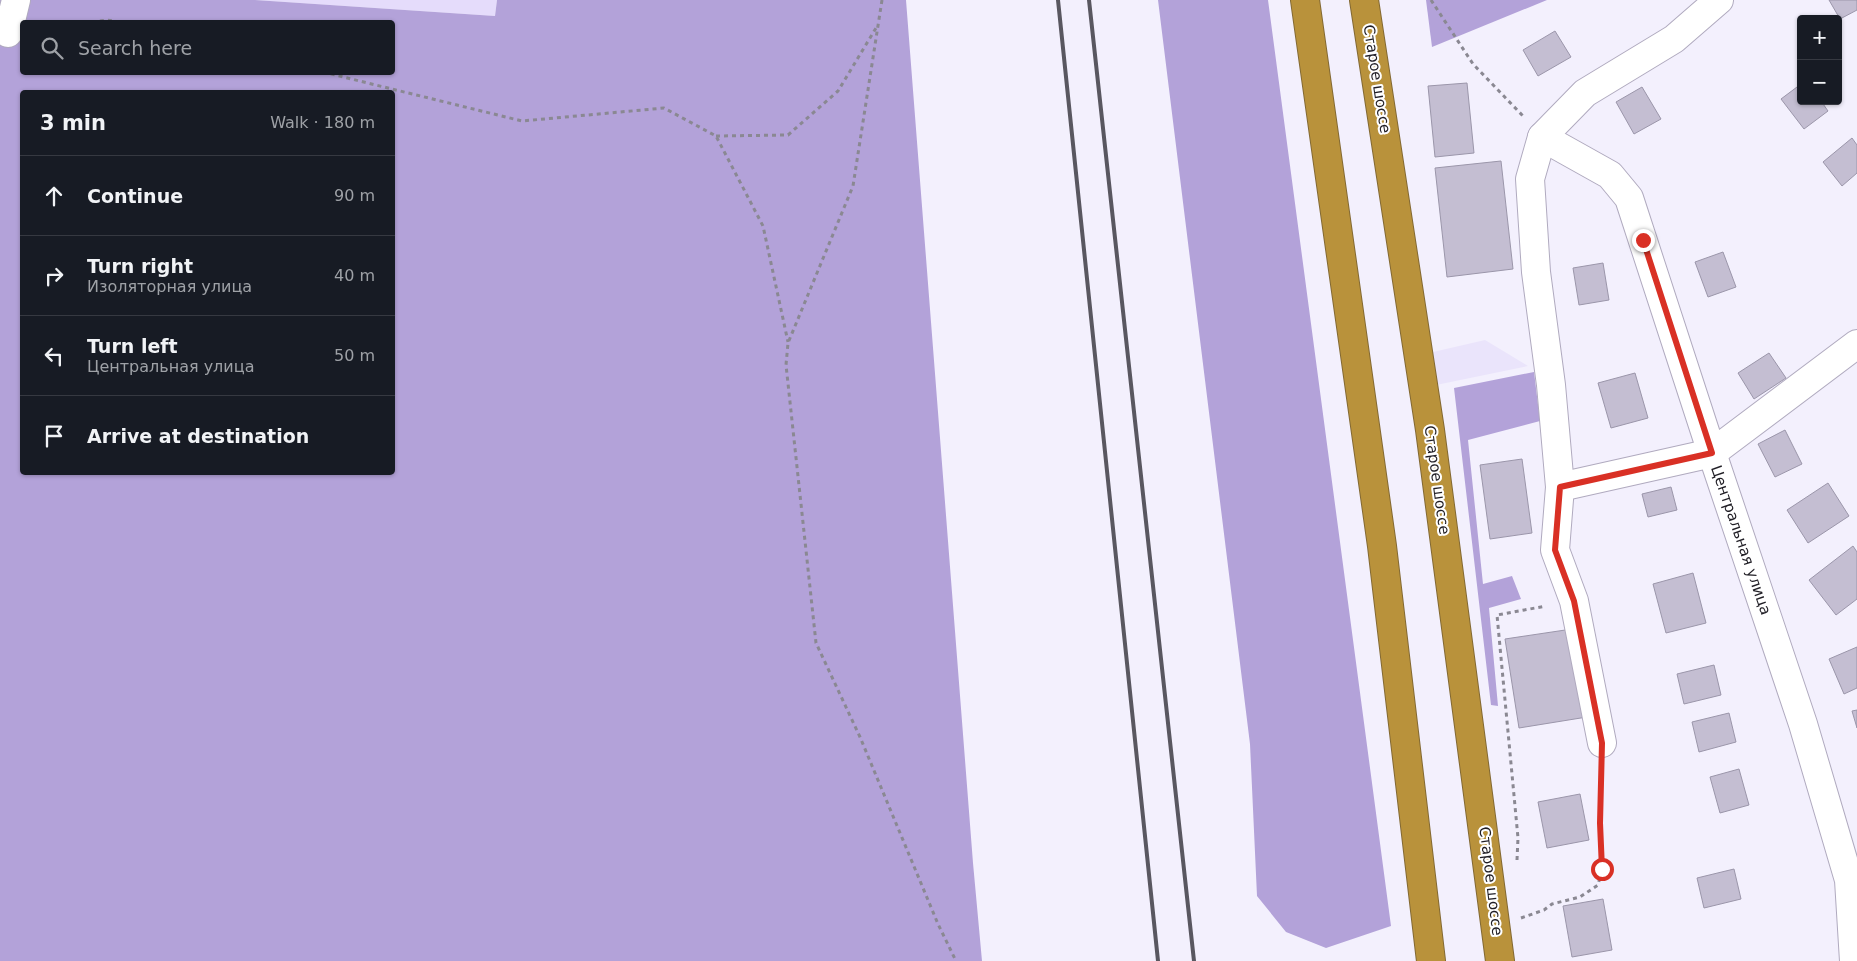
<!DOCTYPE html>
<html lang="en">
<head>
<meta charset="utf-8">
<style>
  :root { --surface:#171b24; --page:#20242c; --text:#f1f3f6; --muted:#9ea1a6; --line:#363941 }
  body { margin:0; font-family:"DejaVu Sans",sans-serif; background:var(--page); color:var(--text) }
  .controls { position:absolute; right:15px; top:15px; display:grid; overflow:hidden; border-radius:5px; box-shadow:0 1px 4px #0004 }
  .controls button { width:45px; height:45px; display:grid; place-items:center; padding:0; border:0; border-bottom:1px solid var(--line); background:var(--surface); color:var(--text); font:25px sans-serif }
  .stop { position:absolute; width:15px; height:15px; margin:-11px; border:4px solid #d93025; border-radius:50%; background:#fff }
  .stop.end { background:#d93025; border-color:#fff; box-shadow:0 1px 5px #0008 }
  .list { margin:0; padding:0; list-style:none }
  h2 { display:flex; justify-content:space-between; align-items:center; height:65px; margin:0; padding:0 20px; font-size:21px }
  h2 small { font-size:16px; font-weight:400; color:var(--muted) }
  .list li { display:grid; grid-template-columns:32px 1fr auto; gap:15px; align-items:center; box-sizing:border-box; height:80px; padding:0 20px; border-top:1px solid var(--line) }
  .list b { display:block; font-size:19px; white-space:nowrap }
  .list p { margin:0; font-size:16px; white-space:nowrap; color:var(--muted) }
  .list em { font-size:16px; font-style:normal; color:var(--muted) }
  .icon { flex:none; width:28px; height:28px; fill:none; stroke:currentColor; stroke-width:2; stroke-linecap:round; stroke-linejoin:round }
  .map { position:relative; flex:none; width:1857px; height:961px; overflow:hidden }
  .search { position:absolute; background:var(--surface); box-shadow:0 1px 4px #0004; left:20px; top:20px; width:375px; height:55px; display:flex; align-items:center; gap:12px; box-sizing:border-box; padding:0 18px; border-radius:5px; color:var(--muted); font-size:19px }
  .panel { position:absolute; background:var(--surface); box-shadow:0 1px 4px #0004; left:20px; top:90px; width:375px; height:385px; border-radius:5px }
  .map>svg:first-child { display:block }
  .built { fill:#eae4fb }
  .green { fill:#e5dcfb }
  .forest { fill:#b3a2d9; fill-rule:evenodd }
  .building { fill:#c4bed2; stroke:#9b96aa }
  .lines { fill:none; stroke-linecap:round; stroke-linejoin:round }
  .minor-casing { stroke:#b0aabf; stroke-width:30 }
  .highway-casing { stroke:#836933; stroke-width:30 }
  .path { stroke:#8a8892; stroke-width:3; stroke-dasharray:4 4; stroke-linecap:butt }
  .minor { stroke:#fff; stroke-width:28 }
  .highway { stroke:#b9923b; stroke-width:28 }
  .rail { stroke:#595760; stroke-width:4 }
  .route { stroke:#d93025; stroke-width:6 }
  .labels { text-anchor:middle; stroke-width:4; stroke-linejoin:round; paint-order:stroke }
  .street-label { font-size:15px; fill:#201e25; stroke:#fff }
</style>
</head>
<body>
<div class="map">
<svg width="1857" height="961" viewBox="0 0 1857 961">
  <rect width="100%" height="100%" fill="#f3f0fd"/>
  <!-- built -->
  <polygon class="built" points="1485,340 1528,366 1436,385 1433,352"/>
  <!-- green -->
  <polygon class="green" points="255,0 497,0 495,16"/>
  <!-- forest -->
  <g class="forest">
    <path d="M0 0H255L495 16 497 0H906L973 863 982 961H0ZM22 22H392V72H22ZM22 92H392V472H22Z"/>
    <polygon points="1158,0 1268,0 1391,926 1326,948 1286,932 1257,896 1250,744"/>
    <polygon points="1426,0 1547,0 1432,47"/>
    <polygon points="1534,372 1540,421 1468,440 1483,584 1512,576 1521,599 1489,608 1498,706 1491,705 1454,388"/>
  </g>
  <!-- building -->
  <g class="building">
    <polygon points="1829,0 1857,0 1857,10 1840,19"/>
    <polygon points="1555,31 1571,57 1538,76 1523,50"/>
    <polygon points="1467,83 1474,153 1435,157 1428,86"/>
    <polygon points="1801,84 1801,101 1821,101 1828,111 1804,129 1781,99"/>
    <polygon points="1642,87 1661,119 1634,134 1616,102"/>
    <polygon points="1852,138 1857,145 1857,173 1842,186 1823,162"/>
    <polygon points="1501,161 1513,269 1447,277 1435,168"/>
    <polygon points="1723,252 1736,287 1708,297 1695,262"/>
    <polygon points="1603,263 1609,300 1579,305 1573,268"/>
    <polygon points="1769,353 1786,378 1754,399 1738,373"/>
    <polygon points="1635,373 1648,418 1611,428 1598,383"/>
    <polygon points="1785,430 1802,464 1775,477 1758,444"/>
    <polygon points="1522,459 1532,533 1490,539 1480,465"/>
    <polygon points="1828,483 1849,516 1808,543 1787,510"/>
    <polygon points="1671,487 1677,510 1648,517 1642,494"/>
    <polygon points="1853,546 1857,552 1857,599 1836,615 1809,580"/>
    <polygon points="1693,573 1706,623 1666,633 1653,584"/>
    <polygon points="1572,629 1587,717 1519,728 1505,639"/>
    <polygon points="1857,647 1857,688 1844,694 1829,659"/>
    <polygon points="1714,665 1721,695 1684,704 1677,674"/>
    <polygon points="1857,710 1857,728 1852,711"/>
    <polygon points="1729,713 1736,742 1699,752 1692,722"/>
    <polygon points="1739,769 1749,805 1720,813 1710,777"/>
    <polygon points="1580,794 1589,840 1547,848 1538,802"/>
    <polygon points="1734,869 1741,899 1704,908 1697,878"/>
    <polygon points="1603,899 1612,950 1572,957 1563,906"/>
  </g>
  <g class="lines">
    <defs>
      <g id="minor">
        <polyline points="8,33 16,0"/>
        <polyline points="1542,137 1610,175 1629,198 1712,453 1803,724 1849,880 1854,961"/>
        <polyline points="1560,487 1712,453 1857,344"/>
        <polyline points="1602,743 1574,601 1555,550 1560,487 1551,385 1536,272 1530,179 1542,137 1585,93 1674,39 1719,0"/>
      </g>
      <g id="highway">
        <polyline points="1305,0 1382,546 1431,961"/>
        <polyline points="1364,0 1430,430 1500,961"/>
      </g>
    </defs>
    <!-- minor casing -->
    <use href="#minor" class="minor-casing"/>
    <!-- highway casing -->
    <use href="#highway" class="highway-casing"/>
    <!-- path -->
    <g class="path">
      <polyline points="882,0 853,186 788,343 786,365 816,643 860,737 938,924 956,961"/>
      <polyline points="1431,0 1473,64 1523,116"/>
      <polyline points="92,22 107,20 119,22"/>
      <polyline points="323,72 522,121 664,108 716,136 763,226 788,342"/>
      <polyline points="716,136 788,135 838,91 876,28"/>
      <polyline points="1517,860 1518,838 1497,615 1546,606"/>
      <polyline points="1521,918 1544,910 1552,904 1580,897 1598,885 1602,869 1600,823 1602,769"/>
    </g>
    <!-- minor -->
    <use href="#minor" class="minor"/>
    <!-- highway -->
    <use href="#highway" class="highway"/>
    <!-- rail -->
    <g class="rail">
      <polyline points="1058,0 1158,961"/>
      <polyline points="1089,0 1194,961"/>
    </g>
  </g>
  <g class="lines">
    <!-- route -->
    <polyline class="route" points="1602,869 1600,823 1602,743 1574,601 1555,550 1560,487 1712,453 1643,240"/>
  </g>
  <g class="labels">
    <!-- street labels -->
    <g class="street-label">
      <text transform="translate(1377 79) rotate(81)" y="5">Старое шоссе</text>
      <text transform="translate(1437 480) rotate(82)" y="5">Старое шоссе</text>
      <text transform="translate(1741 540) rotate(71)" y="5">Центральная улица</text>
      <text transform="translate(1491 881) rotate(83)" y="5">Старое шоссе</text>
    </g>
  </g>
</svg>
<div class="controls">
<button>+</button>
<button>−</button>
</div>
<div class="stop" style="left:1602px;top:869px"></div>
<div class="stop end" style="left:1643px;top:240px"></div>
<div class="search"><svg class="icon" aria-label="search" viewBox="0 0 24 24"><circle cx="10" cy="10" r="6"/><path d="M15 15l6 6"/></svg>Search here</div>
<section class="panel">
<h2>3 min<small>Walk · 180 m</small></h2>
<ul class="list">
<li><svg class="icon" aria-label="ahead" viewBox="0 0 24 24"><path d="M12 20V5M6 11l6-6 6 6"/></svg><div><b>Continue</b></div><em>90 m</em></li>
<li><svg class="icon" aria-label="right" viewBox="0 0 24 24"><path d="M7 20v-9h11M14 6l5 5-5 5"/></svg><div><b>Turn right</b><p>Изоляторная улица</p></div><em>40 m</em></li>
<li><svg class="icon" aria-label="left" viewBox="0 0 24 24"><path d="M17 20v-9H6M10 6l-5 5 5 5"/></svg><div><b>Turn left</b><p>Центральная улица</p></div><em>50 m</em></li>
<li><svg class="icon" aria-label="arrive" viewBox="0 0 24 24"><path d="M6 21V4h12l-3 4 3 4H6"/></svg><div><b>Arrive at destination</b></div></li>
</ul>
</section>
</div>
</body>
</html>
